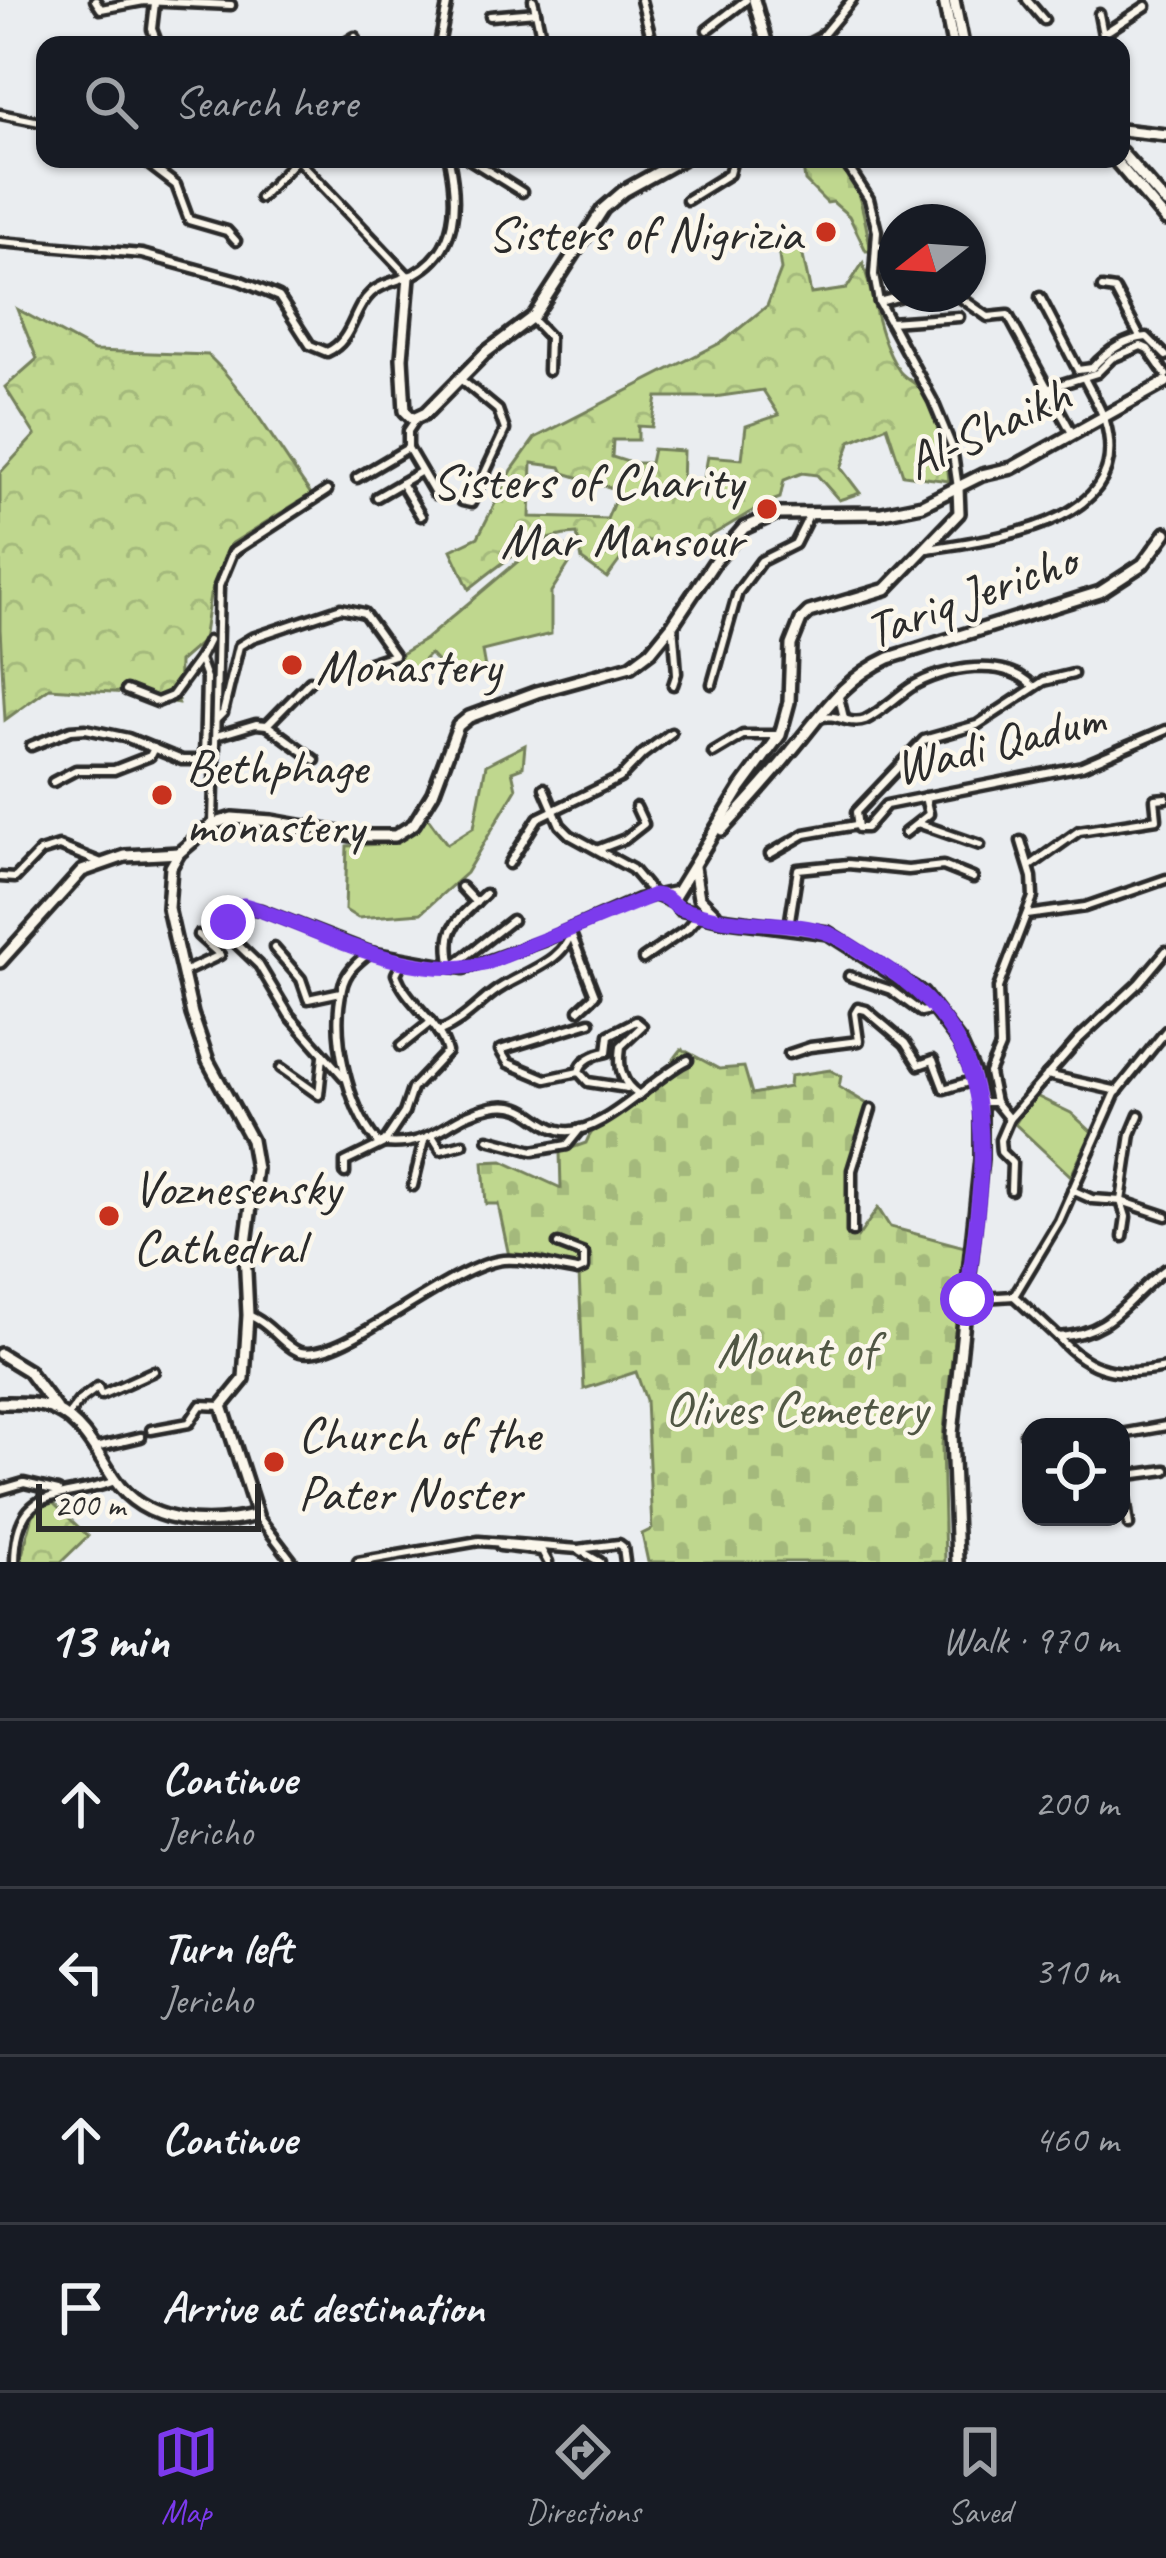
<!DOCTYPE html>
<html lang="en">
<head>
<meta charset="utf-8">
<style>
  :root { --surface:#171b24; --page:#20242c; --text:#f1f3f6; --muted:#9ea1a6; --line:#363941; --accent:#7c3aed }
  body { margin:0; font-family:Caveat,sans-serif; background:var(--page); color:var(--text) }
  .controls { position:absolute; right:36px; bottom:36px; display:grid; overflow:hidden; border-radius:24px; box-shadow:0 3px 9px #0004 }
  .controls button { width:108px; height:108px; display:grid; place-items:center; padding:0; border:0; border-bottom:3px solid var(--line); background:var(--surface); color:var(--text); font:60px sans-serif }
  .compass { position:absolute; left:878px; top:204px; width:108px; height:108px; border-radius:50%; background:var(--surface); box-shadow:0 3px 9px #0004; rotate:253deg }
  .scale { position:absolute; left:36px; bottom:30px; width:225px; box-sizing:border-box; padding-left:12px; border:6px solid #2b2b2b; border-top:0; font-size:33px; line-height:42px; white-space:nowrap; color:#2b2b2b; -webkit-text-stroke:9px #fbf7ec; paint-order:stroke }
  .stop { position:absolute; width:36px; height:36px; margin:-27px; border:9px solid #7c3aed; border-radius:50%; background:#fff }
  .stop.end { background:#7c3aed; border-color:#fff; box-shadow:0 3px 12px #0008 }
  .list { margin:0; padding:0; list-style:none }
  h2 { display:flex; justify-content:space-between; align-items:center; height:156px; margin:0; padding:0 48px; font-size:51px }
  h2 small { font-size:39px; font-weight:400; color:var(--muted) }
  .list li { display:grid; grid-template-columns:78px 1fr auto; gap:36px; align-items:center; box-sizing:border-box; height:168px; padding:0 48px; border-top:3px solid var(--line) }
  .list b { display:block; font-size:45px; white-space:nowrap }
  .list p { margin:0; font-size:39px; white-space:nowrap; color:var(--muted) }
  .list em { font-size:39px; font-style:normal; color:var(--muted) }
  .icon { flex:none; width:66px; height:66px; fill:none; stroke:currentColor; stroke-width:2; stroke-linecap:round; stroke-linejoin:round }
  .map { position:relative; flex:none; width:1166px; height:1562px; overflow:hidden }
  .search { position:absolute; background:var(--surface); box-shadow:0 3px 9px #0004; left:36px; right:36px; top:36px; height:132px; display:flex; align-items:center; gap:30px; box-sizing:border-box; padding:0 42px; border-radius:24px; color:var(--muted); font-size:45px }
  .sheet { height:828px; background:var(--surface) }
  nav { display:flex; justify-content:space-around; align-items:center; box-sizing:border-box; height:168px; border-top:3px solid var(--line); background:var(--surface); font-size:33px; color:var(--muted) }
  nav a { display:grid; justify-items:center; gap:6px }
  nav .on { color:var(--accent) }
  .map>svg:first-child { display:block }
  .grass { fill:#bfd78e; stroke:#75815c; stroke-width:3 }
  .forest { fill:url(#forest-crowns); stroke:#75815c; stroke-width:3; fill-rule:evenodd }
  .cemetery { fill:url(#cemetery-stones); stroke:#75815c; stroke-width:3 }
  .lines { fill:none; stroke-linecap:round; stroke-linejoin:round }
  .street-casing { stroke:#2b2b2b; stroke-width:15 }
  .secondary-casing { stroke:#2b2b2b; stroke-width:18 }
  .street { stroke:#fbf7ec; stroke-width:6 }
  .secondary { stroke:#fbf7ec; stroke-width:9 }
  .route { stroke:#7c3aed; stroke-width:15 }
  .poi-dot { fill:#c8321e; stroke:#fbf7ec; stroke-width:4.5 }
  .labels { text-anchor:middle; stroke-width:9; stroke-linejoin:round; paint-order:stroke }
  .poi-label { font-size:51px; fill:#2b2b2b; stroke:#fbf7ec; text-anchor:start }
  .street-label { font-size:51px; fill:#2b2b2b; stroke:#fbf7ec }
  .park-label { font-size:51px; fill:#505644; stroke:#fbf7ec }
</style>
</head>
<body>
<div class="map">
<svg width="1166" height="1562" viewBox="0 0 1166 1562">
  <defs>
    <pattern id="forest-crowns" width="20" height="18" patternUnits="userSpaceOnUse" patternTransform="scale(3)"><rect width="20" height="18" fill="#bfd78e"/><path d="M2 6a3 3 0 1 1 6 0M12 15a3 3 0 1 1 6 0" fill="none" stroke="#a4b97b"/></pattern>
    <pattern id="cemetery-stones" width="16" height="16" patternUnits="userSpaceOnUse" patternTransform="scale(3)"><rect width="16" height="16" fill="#bfd78e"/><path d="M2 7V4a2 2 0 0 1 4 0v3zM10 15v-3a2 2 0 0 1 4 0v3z" fill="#a4b97b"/></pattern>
  </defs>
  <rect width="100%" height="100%" fill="#eaedf0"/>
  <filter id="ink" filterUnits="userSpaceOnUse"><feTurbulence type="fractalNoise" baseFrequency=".00833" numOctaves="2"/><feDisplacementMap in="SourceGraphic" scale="24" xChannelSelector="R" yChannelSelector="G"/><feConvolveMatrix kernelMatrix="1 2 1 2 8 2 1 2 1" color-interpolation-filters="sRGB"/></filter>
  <g filter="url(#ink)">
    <!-- grass -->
    <g class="grass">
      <polygon points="565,546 569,564 551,592 551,634 482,651 485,668 455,681 430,654 409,675 394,658 426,639 529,552"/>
      <polygon points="525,745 523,767 512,771 516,789 466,873 421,913 358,918 345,910 347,846 397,843 423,811 447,844 474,827 486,765"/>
      <polygon points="1034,1095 1071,1113 1092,1132 1071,1176 1015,1124"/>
    </g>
    <!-- forest -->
    <g class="forest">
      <path d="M800 242 811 294 846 289 863 263C874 297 878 341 900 372 906 379 916 383 922 390 944 415 946 451 949 481L903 475 887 426 851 441 841 468 860 493 839 500 817 475 802 473 784 480 780 498C748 508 707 546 676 547 662 548 655 536 639 543 626 549 616 566 607 578L582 560 577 534C531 536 504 562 469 589L451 550 478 537 512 470 535 438 724 341 767 306 781 270 778 249ZM763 390 779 415 746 426 742 459 708 456 702 490 682 488 683 451 653 449 650 463H631L612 457 613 440H638V426L652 427 657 397H714ZM532 463 561 467 564 473 619 490 607 519 530 517Z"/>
      <path d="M17 309 94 351 208 355C246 391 279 450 311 494L231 544 210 595 203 641 179 662 178 703 128 693 49 688 5 720 0 629V473L35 435 5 387 37 359Z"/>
      <polygon points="50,1500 88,1536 61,1562 20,1562 33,1515"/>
    </g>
    <!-- cemetery -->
    <g class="cemetery">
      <path d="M802 159H839C861 187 864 216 871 251H866L849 216 833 202 827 203 805 181Z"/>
      <path d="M682 1049 719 1069 744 1067 752 1094 789 1087 790 1076 830 1070 841 1076 839 1087 869 1105C855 1149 839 1192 858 1237L878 1208 890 1227 965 1247 942 1445 945 1562H648L642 1534 652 1529 646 1400 636 1372 584 1389 579 1274 576 1268 509 1256 498 1204H486L483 1162 502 1161 561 1188 560 1152 586 1143C594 1119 627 1111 647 1096 654 1090 672 1060 682 1049Z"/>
    </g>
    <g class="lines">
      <defs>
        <g id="street">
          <polyline points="95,0 101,9 144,1 231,5"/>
          <polyline points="533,0 536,12"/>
          <polyline points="641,0 653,45"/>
          <polyline points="1027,0 1044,20"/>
          <polyline points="155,3 152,29 158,45"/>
          <polyline points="1099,14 1105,45"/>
          <polyline points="490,16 536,12 543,45"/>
          <polyline points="707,30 746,0"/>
          <polyline points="1103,34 1146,6"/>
          <polyline points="342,45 355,37"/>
          <polyline points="439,45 448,0"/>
          <polyline points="806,45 821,37 852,0"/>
          <polyline points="0,114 45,123"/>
          <polyline points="142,159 176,185 189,220 227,231 236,241"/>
          <polyline points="297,159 409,277"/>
          <polyline points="469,159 522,192"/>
          <polyline points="843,159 869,199 877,231 874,275 879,302 933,401 952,447 958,488"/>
          <polyline points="260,198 297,159"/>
          <polyline points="687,200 729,174 733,159"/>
          <path d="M0 242 142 254 241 281 279 297 310 345 327 352C353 341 352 310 371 293 382 283 401 280 414 274 459 250 458 202 449 159"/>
          <polyline points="878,245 896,252"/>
          <polyline points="1102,288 1115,290 1140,337"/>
          <path d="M1040 297 1078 370 1092 368C1107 351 1124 339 1147 337L1166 356"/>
          <polyline points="879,302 901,296 957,295 988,317 1008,315 1072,433"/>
          <polyline points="531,318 549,337 548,371"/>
          <polyline points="890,322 959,317"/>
          <polyline points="459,378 498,410 505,430 471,503 462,501"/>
          <polyline points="1046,389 1097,373 1112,358 1141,346 1148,349 1166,375"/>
          <polyline points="408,448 435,494"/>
          <polyline points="357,478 408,448 408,431 416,419"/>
          <polyline points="401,483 421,516"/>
          <polyline points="377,497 420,472"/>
          <path d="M927 549C997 538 1136 524 1105 421 1100 406 1091 392 1084 378"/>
          <polyline points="199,659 208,641"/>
          <polyline points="1073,674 1044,681 977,725 924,740 856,812 858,828 866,828 886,805 1082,766 1166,730"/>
          <polyline points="712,684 738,592 761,561 795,544 810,514"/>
          <polyline points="673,685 677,673 673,624"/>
          <polyline points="126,690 157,702 172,696 199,659 206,678 204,760"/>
          <polyline points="838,693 844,718"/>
          <path d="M820 718C836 712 849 726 865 720 881 712 896 697 911 687 944 667 1006 656 1034 687"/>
          <polyline points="216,720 223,713 239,646 252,638 341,608 364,613 394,655 345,671"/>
          <polyline points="267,725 315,760"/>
          <polyline points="216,736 256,724 267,725 310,681"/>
          <polyline points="31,746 71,730 86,729 128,738 182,760 215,760"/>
          <polyline points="713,753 743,735 780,735"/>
          <polyline points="53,782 76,770 114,770 150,756 154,748"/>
          <polyline points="544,788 560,825 570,835 632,869 654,895 674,903"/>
          <polyline points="213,823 219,586 233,552 327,491"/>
          <polyline points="920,824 980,845"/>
          <polyline points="905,833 929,814 925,797"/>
          <polyline points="599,849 625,839 644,824 636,807"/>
          <polyline points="770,854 805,834 856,825"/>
          <polyline points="509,864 538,818 620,778 643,754 671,733"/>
          <polyline points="1030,866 1079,831 1157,819 1155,799 1166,798"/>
          <polyline points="0,877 15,878 40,852 59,846 99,862"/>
          <polyline points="461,887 476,903"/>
          <path d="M485 894C457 921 443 926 452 967L512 920"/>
          <polyline points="1027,915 1085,907 1166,879"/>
          <polyline points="789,926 798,869 848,864 908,870 943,866 973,878"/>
          <polyline points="572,936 595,995 579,1010"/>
          <polyline points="274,948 301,979 308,999 341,992"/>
          <path d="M370 952C357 962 345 972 342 989 331 1035 347 1105 377 1142 434 1151 445 1116 491 1107 527 1099 535 1124 559 1130 598 1141 656 1074 688 1060"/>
          <polyline points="643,959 687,929 699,915"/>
          <polyline points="184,972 220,955 198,935"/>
          <polyline points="849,976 891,990 921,1012 935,1009"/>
          <path d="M438 1032C461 1023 475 1007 493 993 518 973 567 964 572 928"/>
          <polyline points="401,1046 431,1022"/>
          <polyline points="789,1054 810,1047 859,1041 855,1013 858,1008 866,1010 905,1043 919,1065 933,1060 944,1089 975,1080"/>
          <polyline points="281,1068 319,1095 323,1056"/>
          <polyline points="579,1072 546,1079 508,1063 500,1050 590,1022"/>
          <polyline points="1047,1075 1118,1091"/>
          <polyline points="344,1077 289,1015 259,965 233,940 225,912 229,905 261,910 370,952 464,969 543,941 638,899 675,891"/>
          <path d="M627 1088 588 1082 579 1072C581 1060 595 1054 607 1052L609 1035 636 1021 642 1026 621 1046C618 1068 621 1083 639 1095"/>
          <polyline points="982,1102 995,1102 1009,1119 1078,1040 1139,983 1166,951"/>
          <polyline points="995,1102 989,1073 1000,1047 998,988 1033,897 1032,877 1021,841"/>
          <polyline points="1009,1119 1000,1140 1001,1152 1012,1163 1011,1190"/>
          <polyline points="433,1137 441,1150 463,1144"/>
          <polyline points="488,1139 533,1151 567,1145 580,1129"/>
          <path d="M345 1173V1162L384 1143 404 1113 412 1089 447 1052C439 1020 407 1004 396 974L403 960"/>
          <polyline points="413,1186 424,1140"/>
          <polyline points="1072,1190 1092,1199 1121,1201 1131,1134 1139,1115"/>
          <polyline points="1121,1201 1166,1216"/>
          <polyline points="1121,1201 1126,1217 1123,1237"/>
          <polyline points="852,1232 852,1170 871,1109"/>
          <polyline points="1014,1296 1059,1221 1115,1094 1166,1031"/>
          <path d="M1014 1296 1058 1337C1114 1333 1124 1300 1166 1269"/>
          <polyline points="967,1299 1014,1296"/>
          <path d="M248 1315C270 1323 285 1348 300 1352 342 1363 449 1266 503 1260 526 1258 555 1268 577 1271L584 1268V1254L558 1244"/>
          <path d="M1058 1337C1090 1373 1120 1377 1166 1368"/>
          <polyline points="66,1418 79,1401 98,1387 101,1395 154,1371"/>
          <polyline points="151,1430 189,1423 201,1405 222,1406"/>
          <polyline points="1025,1433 1031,1433"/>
          <polyline points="1121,1434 1166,1426"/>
          <polyline points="95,1448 141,1437"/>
          <polyline points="1027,1473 1031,1473"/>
          <polyline points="1121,1476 1166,1470"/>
          <polyline points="1122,1476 1129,1525"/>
          <polyline points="0,1490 24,1483 58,1491"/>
          <polyline points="257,1515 293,1562"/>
          <polyline points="500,1546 542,1551 548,1562"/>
          <polyline points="581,1551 600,1562"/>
          <path d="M15 1562C16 1481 61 1502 115 1481"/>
          <polyline points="358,1562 479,1541 578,1549 619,1544 623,1547 625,1562"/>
        </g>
        <g id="secondary">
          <polyline points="754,0 767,45"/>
          <polyline points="944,0 953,45"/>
          <polyline points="954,0 963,45"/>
          <polyline points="1121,130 1166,135"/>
          <polyline points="1121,152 1166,203"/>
          <polyline points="1114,159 1166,220"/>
          <polyline points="409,277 402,358 405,411 413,419 426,413 485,353 534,316 603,209 624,191 682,159"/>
          <path d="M722 830C746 804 770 778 792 750 823 713 843 679 889 658L1100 592 1143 564 1166 533"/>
          <polyline points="694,867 699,898 715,914"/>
          <polyline points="0,962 82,871 125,856 179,853"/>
          <polyline points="0,1354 28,1371 57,1410"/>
          <path d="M0 1403C18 1403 38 1402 55 1410 83 1423 98 1455 114 1479 145 1525 208 1528 257 1515L222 1406 244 1379 248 1315 245 1251 256 1169 251 1140 208 1061 192 1014 168 908 171 867 179 853 213 824 232 818 272 821 357 836H395L414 824 433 793 458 726 469 717 537 692 631 666 651 651 673 624 715 561 744 528 775 514 882 513 922 505 982 475 1012 468 1166 382"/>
          <polyline points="957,1562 952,1434 981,1159 981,1102 974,1074 960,1043 922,993 828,933 721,919 680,909 673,899 741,788 780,735 789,702 791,645 801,620 809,612 886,589 959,513 958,488"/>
        </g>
      </defs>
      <!-- street casing -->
      <use href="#street" class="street-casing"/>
      <!-- secondary casing -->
      <use href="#secondary" class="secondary-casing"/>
      <!-- street -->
      <use href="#street" class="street"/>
      <!-- secondary -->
      <use href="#secondary" class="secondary"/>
    </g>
  </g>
  <g class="lines" filter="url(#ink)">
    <!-- route -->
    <path class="route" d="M228 922 226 908 244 905C320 928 402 982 484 964L654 895C666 896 668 900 677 907 684 911 712 917 721 919 755 925 798 921 830 934 846 941 862 953 877 962 1014 1044 982 1165 967 1299"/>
  </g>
  <!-- markers -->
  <g class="poi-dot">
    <circle cx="826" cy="232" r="12"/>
    <circle cx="767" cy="509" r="12"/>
    <circle cx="292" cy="665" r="12"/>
    <circle cx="162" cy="795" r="12"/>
    <circle cx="109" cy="1216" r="12"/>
    <circle cx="274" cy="1462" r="12"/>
  </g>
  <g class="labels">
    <!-- poi labels -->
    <g class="poi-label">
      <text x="802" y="250" text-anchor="end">Sisters of Nigrizia</text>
      <text x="743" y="498" text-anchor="end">Sisters of Charity<tspan x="743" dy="59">Mar Mansour</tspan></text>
      <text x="316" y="683">Monastery</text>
      <text x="186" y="784">Bethphage<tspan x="186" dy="59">monastery</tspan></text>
      <text x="133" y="1205">Voznesensky<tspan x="133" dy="59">Cathedral</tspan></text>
      <text x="298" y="1451">Church of the<tspan x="298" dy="59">Pater Noster</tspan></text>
    </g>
    <!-- street labels -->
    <g class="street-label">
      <text transform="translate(987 427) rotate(-25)" y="18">Al-Shaikh</text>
      <text transform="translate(970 594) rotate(-20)" y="18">Tariq Jericho</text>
      <text transform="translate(999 741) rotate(-14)" y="18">Wadi Qadum</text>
    </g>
    <!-- park labels -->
    <g class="park-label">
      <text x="796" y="1366">Mount of<tspan x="796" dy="59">Olives Cemetery</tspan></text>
    </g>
  </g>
</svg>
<div class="controls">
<button><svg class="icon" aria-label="locate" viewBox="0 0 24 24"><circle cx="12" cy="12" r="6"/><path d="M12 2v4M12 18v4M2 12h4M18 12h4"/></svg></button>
</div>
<svg class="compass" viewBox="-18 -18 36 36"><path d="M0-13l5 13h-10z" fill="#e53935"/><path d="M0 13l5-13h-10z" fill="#9ea1a6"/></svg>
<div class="scale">200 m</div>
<div class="stop" style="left:967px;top:1299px"></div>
<div class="stop end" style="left:228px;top:922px"></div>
<div class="search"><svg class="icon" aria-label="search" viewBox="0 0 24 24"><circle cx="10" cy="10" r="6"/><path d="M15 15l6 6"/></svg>Search here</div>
</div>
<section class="sheet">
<h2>13 min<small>Walk · 970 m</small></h2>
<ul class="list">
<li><svg class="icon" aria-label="ahead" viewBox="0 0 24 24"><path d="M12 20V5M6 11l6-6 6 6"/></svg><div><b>Continue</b><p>Jericho</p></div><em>200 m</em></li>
<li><svg class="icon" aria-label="left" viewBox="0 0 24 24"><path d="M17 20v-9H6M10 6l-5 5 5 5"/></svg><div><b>Turn left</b><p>Jericho</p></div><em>310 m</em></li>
<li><svg class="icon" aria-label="ahead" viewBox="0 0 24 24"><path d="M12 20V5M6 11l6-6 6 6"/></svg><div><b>Continue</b></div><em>460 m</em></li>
<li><svg class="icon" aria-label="arrive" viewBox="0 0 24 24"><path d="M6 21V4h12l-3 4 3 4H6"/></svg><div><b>Arrive at destination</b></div></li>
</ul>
</section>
<nav>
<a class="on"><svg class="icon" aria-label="map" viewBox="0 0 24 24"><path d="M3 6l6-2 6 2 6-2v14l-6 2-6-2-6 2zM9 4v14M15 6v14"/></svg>Map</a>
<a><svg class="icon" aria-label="directions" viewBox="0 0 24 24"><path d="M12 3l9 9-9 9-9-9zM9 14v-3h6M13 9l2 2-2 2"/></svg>Directions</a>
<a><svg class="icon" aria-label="saved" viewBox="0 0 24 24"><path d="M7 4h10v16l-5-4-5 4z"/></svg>Saved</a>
</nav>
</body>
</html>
